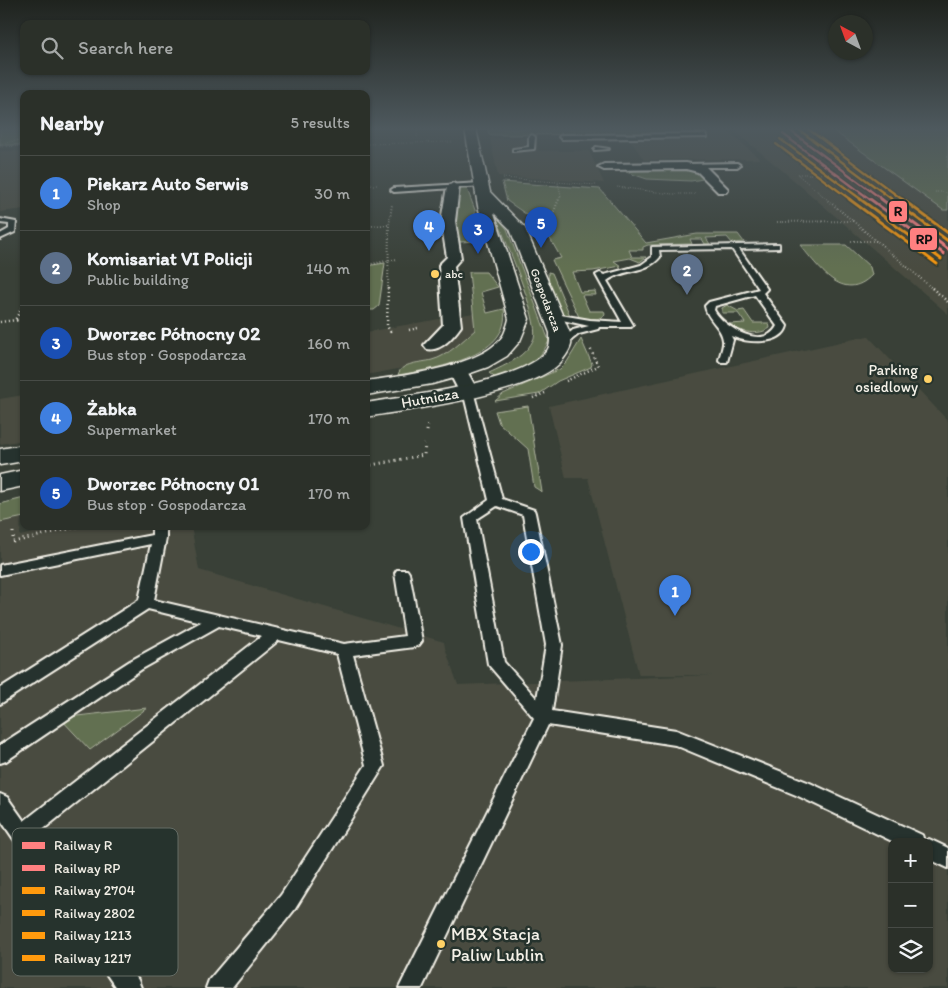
<!DOCTYPE html>
<html lang="en">
<head>
<meta charset="utf-8">
<style>
  :root { --surface:#2b3029; --page:#333831; --text:#f1f3f6; --muted:#a6a9a8; --line:#474b46; --accent:#ffd166 }
  body { margin:0; font-family:Itim,sans-serif; background:var(--page); color:var(--text) }
  .controls { position:absolute; right:15px; bottom:15px; display:grid; overflow:hidden; border-radius:10px; box-shadow:0 1px 4px #0004 }
  .controls button { width:45px; height:45px; display:grid; place-items:center; padding:0; border:0; border-bottom:1px solid var(--line); background:var(--surface); color:var(--text); font:25px sans-serif }
  .compass { position:absolute; left:828px; top:15px; width:45px; height:45px; border-radius:50%; background:var(--surface); box-shadow:0 1px 4px #0004; rotate:319deg }
  .you { position:absolute; left:530px; top:551px; width:18px; height:18px; margin:-12px; border:4px solid #fff; border-radius:50%; background:#1a73e8; box-shadow:0 0 0 8px #1a73e833 }
  .badge { display:grid; place-items:center; width:32px; height:32px; border-radius:50%; background:var(--accent); color:#fff; font-size:16px; font-weight:700 }
  .pin { position:absolute; translate:-50% -41px; filter:drop-shadow(0 1px 2px #0008) }
  .pin::after { content:''; position:absolute; top:26px; width:18px; height:15px; background:inherit; clip-path:polygon(0 0,100% 0,50% 100%) }
  .list { margin:0; padding:0; list-style:none }
  h2 { display:flex; justify-content:space-between; align-items:center; height:65px; margin:0; padding:0 20px; font-size:21px }
  h2 small { font-size:16px; font-weight:400; color:var(--muted) }
  .list li { display:grid; grid-template-columns:32px 1fr auto; gap:15px; align-items:center; box-sizing:border-box; height:75px; padding:0 20px; border-top:1px solid var(--line) }
  .list b { display:block; font-size:19px; white-space:nowrap }
  .list p { margin:0; font-size:16px; white-space:nowrap; color:var(--muted) }
  .list em { font-size:16px; font-style:normal; color:var(--muted) }
  .icon { flex:none; width:28px; height:28px; fill:none; stroke:currentColor; stroke-width:2; stroke-linecap:round; stroke-linejoin:round }
  .map { position:relative; flex:none; width:948px; height:988px; overflow:hidden }
  .search { position:absolute; background:var(--surface); box-shadow:0 1px 4px #0004; left:20px; top:20px; width:350px; height:55px; display:flex; align-items:center; gap:12px; box-sizing:border-box; padding:0 18px; border-radius:10px; color:var(--muted); font-size:19px }
  .panel { position:absolute; background:var(--surface); box-shadow:0 1px 4px #0004; left:20px; top:90px; width:350px; height:440px; border-radius:10px }
  .map>svg:first-child { display:block }
  .built { fill:#494c41; fill-rule:evenodd }
  .green { fill:#627051; stroke:#abb09c }
  .lines { fill:none; stroke-linecap:round; stroke-linejoin:round }
  .service-casing { stroke:#f4f1e8; stroke-width:4 }
  .minor-casing { stroke:#f4f1e8; stroke-width:4 }
  .tertiary-casing { stroke:#f4f1e8; stroke-width:3 }
  .path-far3 { stroke:#f4f1e8; stroke-width:1; stroke-dasharray:0.5 2; stroke-linecap:butt }
  .path-far2 { stroke:#f4f1e8; stroke-width:2; stroke-dasharray:0.5 2.5; stroke-linecap:butt }
  .path-far1 { stroke:#f4f1e8; stroke-width:2.5; stroke-dasharray:1 3; stroke-linecap:butt }
  .path { stroke:#f4f1e8; stroke-width:3; stroke-dasharray:1 4; stroke-linecap:butt }
  .service { fill:#26332d; fill-rule:evenodd }
  .minor { fill:#26332d; fill-rule:evenodd }
  .tertiary { fill:#26332d; fill-rule:evenodd }
  .rail-1-far1-casing { stroke:#26332d; stroke-width:4.5 }
  .rail-1-casing { stroke:#26332d; stroke-width:5.5 }
  .rail-2-far1-casing { stroke:#26332d; stroke-width:4.5 }
  .rail-2-casing { stroke:#26332d; stroke-width:5.5 }
  .rail-3-far1-casing { stroke:#26332d; stroke-width:4.5 }
  .rail-3-casing { stroke:#26332d; stroke-width:5.5 }
  .rail-4-far1-casing { stroke:#26332d; stroke-width:4.5 }
  .rail-4-casing { stroke:#26332d; stroke-width:5.5 }
  .rail-5-far1-casing { stroke:#26332d; stroke-width:4.5 }
  .rail-5-casing { stroke:#26332d; stroke-width:5.5 }
  .rail-6-far1-casing { stroke:#26332d; stroke-width:4.5 }
  .rail-6-casing { stroke:#26332d; stroke-width:5.5 }
  .rail-1-far1 { stroke:#ff8080; stroke-width:2.5 }
  .rail-1 { stroke:#ff8080; stroke-width:3 }
  .rail-2-far1 { stroke:#ff8080; stroke-width:2.5 }
  .rail-2 { stroke:#ff8080; stroke-width:3 }
  .rail-3-far1 { stroke:#ff9a0d; stroke-width:2.5 }
  .rail-3 { stroke:#ff9a0d; stroke-width:3 }
  .rail-4-far1 { stroke:#ff9a0d; stroke-width:2.5 }
  .rail-4 { stroke:#ff9a0d; stroke-width:3 }
  .rail-5-far1 { stroke:#ff9a0d; stroke-width:2.5 }
  .rail-5 { stroke:#ff9a0d; stroke-width:3 }
  .rail-6-far1 { stroke:#ff9a0d; stroke-width:2.5 }
  .rail-6 { stroke:#ff9a0d; stroke-width:3 }
  .poi-dot { fill:#ffd166; stroke:#26332d; stroke-width:2 }
  .labels { text-anchor:middle; stroke-width:5; stroke-linejoin:round; paint-order:stroke }
  .far-poi-label { font-size:12px; fill:#f4f1e8; stroke:#26332d; text-anchor:start }
  .far-street-label { font-size:12px; fill:#f4f1e8; stroke:#26332d }
  .poi-label { font-size:15px; fill:#f4f1e8; stroke:#26332d; text-anchor:end }
  .street-label { font-size:15px; fill:#f4f1e8; stroke:#26332d }
  .near-poi-label { font-size:18px; fill:#f4f1e8; stroke:#26332d; text-anchor:start }
  .key { fill:#26332d; stroke:#646c65; stroke-width:1 }
  .key-label { font-size:14px; fill:#f4f1e8 }
  .line-badge { stroke:#26332d; stroke-width:2 }
  .pale-badge-label { font-size:14px; text-anchor:middle; font-weight:bold; fill:#111 }
</style>
</head>
<body>
<div class="map">
<svg width="948" height="988" viewBox="0 0 948 988">
  <rect width="100%" height="100%" fill="#394037"/>
  <filter id="ink" filterUnits="userSpaceOnUse"><feTurbulence type="fractalNoise" baseFrequency=".02" numOctaves="2"/><feDisplacementMap in="SourceGraphic" scale="10" xChannelSelector="R" yChannelSelector="G"/><feConvolveMatrix kernelMatrix="1 2 1 2 8 2 1 2 1" color-interpolation-filters="sRGB"/></filter>
  <g filter="url(#ink)">
    <!-- built -->
    <g class="built">
      <polygon points="732,129 948,129 948,314 789,176"/>
      <polygon points="689,130 727,130 760,159 644,160 631,141 599,141 597,135 692,134"/>
      <polygon points="490,138 535,138 539,151 589,151 604,183 498,176"/>
      <polygon points="0,151 24,151 24,209 0,212"/>
      <polygon points="479,312 481,332 435,362 366,375 366,332"/>
      <path d="M868 336 948 421V988H0V522L21 518 20 536 64 526H191L199 570 444 642 445 648 458 685 712 675H639L588 478H566L549 406ZM892 842H929V969H892Z"/>
      <polygon points="24,395 24,440 0,444 0,399"/>
    </g>
    <!-- green -->
    <g class="green">
      <rect x="0" y="129" width="24" height="16"/>
      <polygon points="488,129 732,129 732,130 690,130 693,134 489,135"/>
      <polygon points="831,129 948,129 948,210 943,210"/>
      <polygon points="636,170 688,170 699,173 703,179 691,181 647,179 626,172"/>
      <polygon points="502,182 600,189 646,243 697,234 738,234 744,242 732,243 727,237 706,238 710,244 705,244 702,239 690,239 692,244 648,245 643,247 643,250 629,250 632,257 646,257 640,262 630,258 614,261 621,266 593,271 572,272 580,292 595,291 596,295 582,295 589,311 604,311 605,313 604,316 597,319 580,319 552,260 561,258 543,226 507,201"/>
      <polygon points="458,188 467,189 475,210 476,241 460,242 455,224"/>
      <path d="M496 216 507 229 549 341C537 366 521 370 498 380L489 373C506 365 527 356 534 338 540 320 504 238 496 216Z"/>
      <path d="M800 245H846L870 267 872 275C843 305 818 266 800 245Z"/>
      <polygon points="385,263 379,306 374,310 366,310 366,266"/>
      <path d="M469 272H486L498 287 481 292 487 313 504 309C512 358 431 369 398 375 401 362 421 363 432 360 448 356 463 340 475 330Z"/>
      <polygon points="548,272 552,273 571,318 560,314 549,287"/>
      <path d="M727 305 738 311 744 310 753 323H769L770 328C759 336 740 333 730 324L745 323 738 313H722V308Z"/>
      <polygon points="581,339 592,364 591,367 558,381 539,394 495,401 503,394 560,369 567,362"/>
      <polygon points="528,406 542,492 534,487 528,449 499,423 495,411"/>
      <polygon points="24,498 24,517 0,522 0,504"/>
      <polygon points="147,708 90,750 60,718"/>
    </g>
    <g class="lines">
      <defs>
        <g id="service">
          <polygon points="705,134 707,137 562,139 559,137 562,135"/>
          <polygon points="532,135 535,137 534,149 513,151 513,149 529,147 529,137"/>
          <polygon points="596,147 609,149 594,150"/>
          <polygon points="686,164 737,163 740,165 737,167 684,167"/>
          <polygon points="481,183 483,186 394,192 391,190 394,188"/>
          <polygon points="0,219 16,222 15,232 0,239 0,234 9,229 9,224 0,223"/>
          <path d="M776 244H779V248L739 249 767 289 763 293 787 326C782 346 745 343 731 336L733 340 727 362H721L719 360C720 354 724 346 723 340 722 327 707 320 705 306L709 302 759 289 732 249 659 250 660 257C646 274 624 268 607 281L633 325 631 327H599L598 329 579 334 561 348 556 345 573 330 589 326 549 317V313L590 320 622 322 596 275 600 273 604 275 641 265 652 257V247ZM755 295 777 326C764 351 724 328 714 310L715 306Z"/>
          <path d="M468 388 473 391 502 499 534 510 535 513 562 645 552 711 676 730 810 783 922 835 924 841 929 839 948 848V868L929 859V842H894L796 795 675 745 548 725 422 988H399L534 718 488 664 464 518 489 500 463 391ZM497 506 523 515 546 645 537 699 504 662 477 519Z"/>
          <polygon points="152,526 166,526 166,538 154,600 344,644 405,636 395,573 397,570 407,570 409,573 422,641 419,645 414,647 353,655 384,766 295,909 232,988 206,988 209,980 281,895 366,765 337,654 279,640 35,836 138,980 141,988 116,988 0,819 0,794 7,797 24,821 262,636 219,626 142,669 6,761 0,763 0,745 130,661 201,622 148,609 0,704 0,688 139,600 151,544 0,575 0,565 152,535"/>
        </g>
        <g id="minor">
          <polygon points="686,163 706,167 728,189 726,192 718,192 698,172 686,169 604,170 598,167 604,164"/>
          <path d="M453 183 459 187 455 221 461 258 454 266 461 326C453 337 441 352 427 349L424 345 443 325 439 265 447 257 441 221 447 187Z"/>
          <polygon points="457,364 464,366 478,391 475,395 468,397 461,395 448,370 450,366"/>
        </g>
        <g id="tertiary">
          <path d="M465 129H476L490 192 525 228 570 333C570 336 572 341 571 345 570 350 563 360 559 364 525 395 413 409 366 417V403C408 396 516 383 544 354 551 348 550 342 550 333L510 229 494 213 529 319 520 341 507 356 488 367 465 375 432 384 366 395V381C401 376 486 367 504 334 506 329 508 324 509 319L478 206Z"/>
          <polygon points="24,445 24,461 0,465 0,449"/>
          <polygon points="24,470 24,486 0,491 0,475"/>
        </g>
      </defs>
      <!-- service casing -->
      <use href="#service" class="service-casing"/>
      <!-- minor casing -->
      <use href="#minor" class="minor-casing"/>
      <!-- tertiary casing -->
      <use href="#tertiary" class="tertiary-casing"/>
      <!-- path-far3 -->
      <g class="path-far3">
        <polyline points="509,129 518,130"/>
        <polyline points="417,137 418,129"/>
        <polyline points="0,144 24,139"/>
        <polyline points="366,144 453,142"/>
        <polyline points="0,147 24,146"/>
        <polyline points="821,174 797,174 828,200"/>
        <polyline points="366,178 372,185"/>
        <polyline points="503,178 596,185"/>
        <polyline points="558,183 561,195 559,200"/>
        <polyline points="366,185 377,185"/>
        <polyline points="617,187 672,194 696,194"/>
        <polyline points="935,192 948,192"/>
        <polyline points="859,195 865,200"/>
        <polyline points="896,195 903,200"/>
      </g>
      <!-- path-far2 -->
      <g class="path-far2">
        <polyline points="864,199 868,202"/>
        <polyline points="901,199 905,201"/>
        <polyline points="853,221 876,241"/>
        <polyline points="777,222 853,221 826,199"/>
        <polyline points="366,226 389,225"/>
        <polyline points="541,228 547,228 559,199"/>
        <polyline points="851,241 877,241 934,290"/>
        <polyline points="366,265 397,259"/>
        <polyline points="388,290 389,225 392,205"/>
      </g>
      <!-- path-far1 -->
      <g class="path-far1">
        <polyline points="388,288 387,326 391,333"/>
        <polyline points="932,288 948,302"/>
        <polyline points="24,304 15,320 24,323"/>
        <polyline points="0,322 24,319"/>
        <polyline points="409,330 418,328"/>
        <polyline points="566,381 598,366 590,348"/>
        <polyline points="533,398 545,393"/>
      </g>
      <!-- path -->
      <g class="path">
        <polyline points="427,431 428,422"/>
        <polyline points="366,466 424,455 425,444"/>
        <polyline points="13,532 13,542 81,526"/>
      </g>
      <!-- service -->
      <use href="#service" class="service"/>
      <!-- minor -->
      <use href="#minor" class="minor"/>
      <!-- tertiary -->
      <use href="#tertiary" class="tertiary"/>
      <defs>
        <polyline id="rail-1-far1" points="788,129 883,200"/>
        <polyline id="rail-1" points="881,199 948,249"/>
        <polyline id="rail-2-far1" points="783,134 871,200"/>
        <polyline id="rail-2" points="870,199 944,254"/>
        <polyline id="rail-3-far1" points="798,129 893,200"/>
        <polyline id="rail-3" points="891,199 948,241"/>
        <polyline id="rail-4-far1" points="780,139 862,200"/>
        <polyline id="rail-4" points="860,199 941,259"/>
        <polyline id="rail-5-far1" points="808,129 903,200"/>
        <polyline id="rail-5" points="902,199 948,233"/>
        <polyline id="rail-6-far1" points="776,144 851,200"/>
        <polyline id="rail-6" points="849,199 937,264"/>
      </defs>
      <!-- rail-1-far1 casing -->
      <use href="#rail-1-far1" class="rail-1-far1-casing"/>
      <!-- rail-1 casing -->
      <use href="#rail-1" class="rail-1-casing"/>
      <!-- rail-2-far1 casing -->
      <use href="#rail-2-far1" class="rail-2-far1-casing"/>
      <!-- rail-2 casing -->
      <use href="#rail-2" class="rail-2-casing"/>
      <!-- rail-3-far1 casing -->
      <use href="#rail-3-far1" class="rail-3-far1-casing"/>
      <!-- rail-3 casing -->
      <use href="#rail-3" class="rail-3-casing"/>
      <!-- rail-4-far1 casing -->
      <use href="#rail-4-far1" class="rail-4-far1-casing"/>
      <!-- rail-4 casing -->
      <use href="#rail-4" class="rail-4-casing"/>
      <!-- rail-5-far1 casing -->
      <use href="#rail-5-far1" class="rail-5-far1-casing"/>
      <!-- rail-5 casing -->
      <use href="#rail-5" class="rail-5-casing"/>
      <!-- rail-6-far1 casing -->
      <use href="#rail-6-far1" class="rail-6-far1-casing"/>
      <!-- rail-6 casing -->
      <use href="#rail-6" class="rail-6-casing"/>
      <!-- rail-1-far1 -->
      <use href="#rail-1-far1" class="rail-1-far1"/>
      <!-- rail-1 -->
      <use href="#rail-1" class="rail-1"/>
      <!-- rail-2-far1 -->
      <use href="#rail-2-far1" class="rail-2-far1"/>
      <!-- rail-2 -->
      <use href="#rail-2" class="rail-2"/>
      <!-- rail-3-far1 -->
      <use href="#rail-3-far1" class="rail-3-far1"/>
      <!-- rail-3 -->
      <use href="#rail-3" class="rail-3"/>
      <!-- rail-4-far1 -->
      <use href="#rail-4-far1" class="rail-4-far1"/>
      <!-- rail-4 -->
      <use href="#rail-4" class="rail-4"/>
      <!-- rail-5-far1 -->
      <use href="#rail-5-far1" class="rail-5-far1"/>
      <!-- rail-5 -->
      <use href="#rail-5" class="rail-5"/>
      <!-- rail-6-far1 -->
      <use href="#rail-6-far1" class="rail-6-far1"/>
      <!-- rail-6 -->
      <use href="#rail-6" class="rail-6"/>
    </g>
  </g>
  <!-- sky -->
  <linearGradient id="sky" x2="0" y2="1"><stop stop-color="#1f231e"/><stop offset="0.48" stop-color="#4e595e"/><stop offset="1" stop-color="#4e595e" stop-opacity="0"/></linearGradient>
  <rect width="948" height="268" fill="url(#sky)"/>
  <!-- markers -->
  <g class="poi-dot">
    <circle cx="435" cy="274" r="5"/>
    <circle cx="928" cy="379" r="5"/>
    <circle cx="441" cy="944" r="5"/>
  </g>
  <g class="labels">
    <!-- far-poi labels -->
    <g class="far-poi-label">
      <text x="445" y="278">abc</text>
    </g>
    <!-- far-street labels -->
    <g class="far-street-label">
      <text transform="translate(546 300) rotate(69)" y="4">Gospodarcza</text>
    </g>
    <!-- poi labels -->
    <g class="poi-label">
      <text x="918" y="375">Parking<tspan x="918" dy="17">osiedlowy</tspan></text>
    </g>
    <!-- street labels -->
    <g class="street-label">
      <text transform="translate(430 398) rotate(-10)" y="5">Hutnicza</text>
    </g>
    <!-- near-poi labels -->
    <g class="near-poi-label">
      <text x="451" y="940">MBX Stacja<tspan x="451" dy="21">Paliw Lublin</tspan></text>
    </g>
  </g>
  <!-- legend -->
  <rect x="12" y="828" width="166" height="148" rx="8" class="key"/>
  <rect x="22" y="842" width="23" height="7" fill="#ff8080"/>
  <rect x="22" y="865" width="23" height="6" fill="#ff8080"/>
  <rect x="22" y="887" width="23" height="7" fill="#ff9a0d"/>
  <rect x="22" y="910" width="23" height="6" fill="#ff9a0d"/>
  <rect x="22" y="932" width="23" height="7" fill="#ff9a0d"/>
  <rect x="22" y="955" width="23" height="6" fill="#ff9a0d"/>
  <g class="key-label">
    <text x="54" y="850">Railway R</text>
    <text x="54" y="873">Railway RP</text>
    <text x="54" y="895">Railway 2704</text>
    <text x="54" y="918">Railway 2802</text>
    <text x="54" y="940">Railway 1213</text>
    <text x="54" y="963">Railway 1217</text>
  </g>
  <g class="line-badge">
    <rect x="888" y="200" width="20" height="23" rx="5" fill="#ff8080"/>
    <rect x="909" y="227" width="29" height="24" rx="5" fill="#ff8080"/>
  </g>
  <g class="pale-badge-label">
    <text x="898" y="216">R</text>
    <text x="924" y="244">RP</text>
  </g>
</svg>
<div class="controls">
<button>+</button>
<button>−</button>
<button><svg class="icon" aria-label="layers" viewBox="0 0 24 24"><path d="M12 4l9 5-9 5-9-5zM3 14l9 5 9-5"/></svg></button>
</div>
<svg class="compass" viewBox="-18 -18 36 36"><path d="M0-13l5 13h-10z" fill="#e53935"/><path d="M0 13l5-13h-10z" fill="#a6a9a8"/></svg>
<div class="you"></div>
<div class="pin badge" style="left:675px;top:616px;background:#3f7fe0">1</div>
<div class="pin badge" style="left:687px;top:295px;background:#5c6f8a">2</div>
<div class="pin badge" style="left:478px;top:254px;background:#1a4fb4">3</div>
<div class="pin badge" style="left:429px;top:251px;background:#3f7fe0">4</div>
<div class="pin badge" style="left:541px;top:248px;background:#1a4fb4">5</div>
<div class="search"><svg class="icon" aria-label="search" viewBox="0 0 24 24"><circle cx="10" cy="10" r="6"/><path d="M15 15l6 6"/></svg>Search here</div>
<section class="panel">
<h2>Nearby<small>5 results</small></h2>
<ul class="list">
<li><span class="badge" style="background:#3f7fe0">1</span><div><b>Piekarz Auto Serwis</b><p>Shop</p></div><em>30 m</em></li>
<li><span class="badge" style="background:#5c6f8a">2</span><div><b>Komisariat VI Policji</b><p>Public building</p></div><em>140 m</em></li>
<li><span class="badge" style="background:#1a4fb4">3</span><div><b>Dworzec Północny 02</b><p>Bus stop · Gospodarcza</p></div><em>160 m</em></li>
<li><span class="badge" style="background:#3f7fe0">4</span><div><b>Żabka</b><p>Supermarket</p></div><em>170 m</em></li>
<li><span class="badge" style="background:#1a4fb4">5</span><div><b>Dworzec Północny 01</b><p>Bus stop · Gospodarcza</p></div><em>170 m</em></li>
</ul>
</section>
</div>
</body>
</html>
